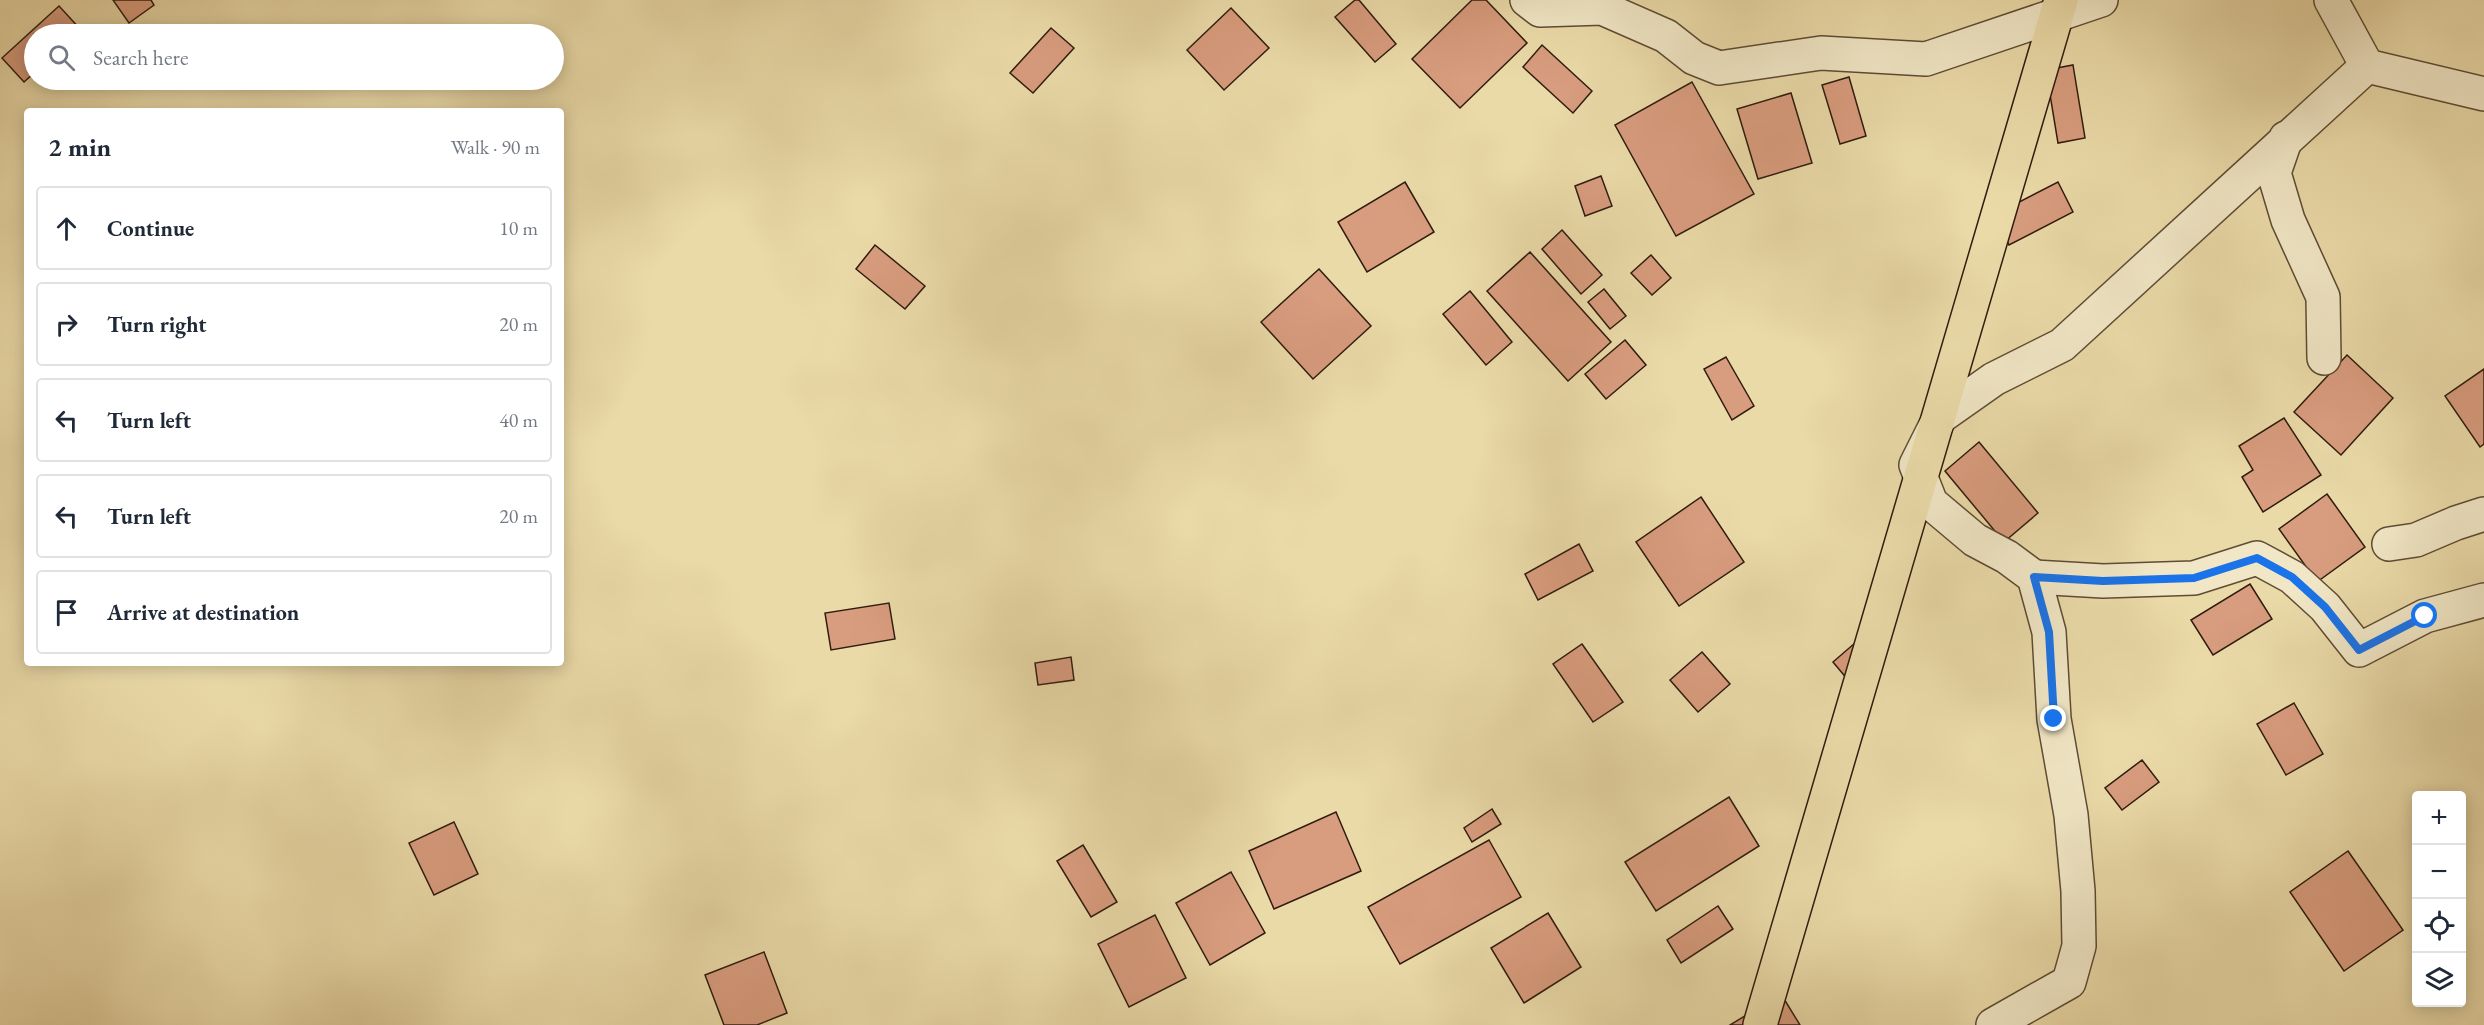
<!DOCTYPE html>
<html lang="en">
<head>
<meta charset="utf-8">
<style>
  :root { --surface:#fff; --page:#f6f6f7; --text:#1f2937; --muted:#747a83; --line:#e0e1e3 }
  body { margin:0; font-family:"EB Garamond",serif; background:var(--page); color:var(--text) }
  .controls { position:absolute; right:18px; bottom:18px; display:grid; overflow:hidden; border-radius:6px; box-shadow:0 3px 15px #0003 }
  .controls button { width:54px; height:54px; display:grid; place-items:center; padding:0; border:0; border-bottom:2px solid var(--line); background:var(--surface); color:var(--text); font:30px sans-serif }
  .stop { position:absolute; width:18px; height:18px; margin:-14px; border:4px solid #1a73e8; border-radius:50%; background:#fff }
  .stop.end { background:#1a73e8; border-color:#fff; box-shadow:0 2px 6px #0008 }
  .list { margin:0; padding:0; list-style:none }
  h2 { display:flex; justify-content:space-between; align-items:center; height:78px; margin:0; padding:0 24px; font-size:26px }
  h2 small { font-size:20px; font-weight:400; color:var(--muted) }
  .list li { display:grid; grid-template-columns:39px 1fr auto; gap:18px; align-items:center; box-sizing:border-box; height:84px; margin:0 12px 12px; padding:0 12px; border:2px solid var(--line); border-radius:6px }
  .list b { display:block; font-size:22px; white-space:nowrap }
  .list em { font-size:20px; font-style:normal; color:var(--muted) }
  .icon { flex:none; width:33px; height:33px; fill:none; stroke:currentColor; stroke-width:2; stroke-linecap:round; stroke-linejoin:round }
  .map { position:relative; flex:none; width:2484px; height:1025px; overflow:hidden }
  .search { position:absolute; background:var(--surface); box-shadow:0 3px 15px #0003; left:24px; top:24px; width:540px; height:66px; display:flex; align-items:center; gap:15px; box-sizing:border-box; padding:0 21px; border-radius:33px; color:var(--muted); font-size:22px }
  .panel { position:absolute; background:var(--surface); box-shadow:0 3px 15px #0003; left:24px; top:108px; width:540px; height:558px; border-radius:6px }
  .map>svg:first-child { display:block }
  .building { fill:#d89c7e; stroke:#2f1c0f; stroke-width:1.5 }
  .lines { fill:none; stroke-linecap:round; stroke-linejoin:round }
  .minor-casing { stroke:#5e4c35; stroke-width:36 }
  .trunk-casing { stroke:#2f1c0f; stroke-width:36 }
  .minor { stroke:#f1e7c6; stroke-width:33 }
  .trunk { stroke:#eadaa8; stroke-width:33 }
  .route { stroke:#1a73e8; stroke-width:8 }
</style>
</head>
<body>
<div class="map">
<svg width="2484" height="1025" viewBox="0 0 2484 1025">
  <rect width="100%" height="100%" fill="#eadaa8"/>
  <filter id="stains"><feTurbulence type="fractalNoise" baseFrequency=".00333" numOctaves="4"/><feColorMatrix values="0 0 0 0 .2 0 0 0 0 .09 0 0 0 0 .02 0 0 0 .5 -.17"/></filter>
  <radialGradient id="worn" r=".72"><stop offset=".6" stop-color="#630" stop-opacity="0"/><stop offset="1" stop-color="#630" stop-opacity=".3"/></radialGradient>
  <!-- building -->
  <g class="building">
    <polygon points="113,0 151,0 154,5 129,23"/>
    <polygon points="1355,0 1359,0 1396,44 1375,62 1335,17"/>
    <polygon points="1472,0 1486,0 1527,43 1460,108 1412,59"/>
    <polygon points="59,6 81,30 76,34 34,34 34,73 24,82 2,58"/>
    <polygon points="1231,8 1269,48 1224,90 1187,50"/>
    <polygon points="1051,28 1074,48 1033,93 1010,73"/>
    <polygon points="1542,45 1592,91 1573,113 1523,67"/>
    <polygon points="2073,65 2085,138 2058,143 2046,70"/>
    <polygon points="1849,77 1866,136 1840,144 1822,85"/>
    <polygon points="1692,82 1754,194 1676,236 1615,125"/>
    <polygon points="1791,93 1812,163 1758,179 1737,109"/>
    <polygon points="1601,176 1612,206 1585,216 1575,186"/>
    <polygon points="1405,182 1434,232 1367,272 1338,222"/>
    <polygon points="2058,182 2073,212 2009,245 1994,215"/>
    <polygon points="1562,230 1602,275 1581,294 1542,249"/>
    <polygon points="875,245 925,286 905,309 856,269"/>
    <polygon points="1530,252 1611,342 1568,381 1487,291"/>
    <polygon points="1651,255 1671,278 1652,295 1631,273"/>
    <polygon points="1319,269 1371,326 1313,379 1261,322"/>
    <polygon points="1604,289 1626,316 1610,329 1588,302"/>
    <polygon points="1470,291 1512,342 1486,365 1443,314"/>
    <polygon points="1625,340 1646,365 1606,399 1585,374"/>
    <polygon points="2347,355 2393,398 2341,455 2294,412"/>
    <polygon points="1726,357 1754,406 1732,420 1704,369"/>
    <polygon points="2484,369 2484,444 2480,447 2445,396"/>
    <polygon points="2284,418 2321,475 2263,512 2242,477 2253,470 2239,446"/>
    <polygon points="1979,442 2038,513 2004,542 1945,471"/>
    <polygon points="2327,494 2365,547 2317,582 2279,529"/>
    <polygon points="1701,497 1744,562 1679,606 1636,542"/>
    <polygon points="1579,544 1593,571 1538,600 1525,574"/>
    <polygon points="2250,584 2272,619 2213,655 2191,620"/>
    <polygon points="889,603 895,639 831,650 825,613"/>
    <polygon points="1855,643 1875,668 1853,686 1833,662"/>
    <polygon points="1582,644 1623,702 1593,722 1553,664"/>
    <polygon points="1702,652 1730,684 1698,712 1670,680"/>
    <polygon points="1071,657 1074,680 1038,685 1035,663"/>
    <polygon points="2294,703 2323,754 2286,775 2257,724"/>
    <polygon points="2142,760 2159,782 2122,810 2105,788"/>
    <polygon points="1729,797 1759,846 1656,911 1625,862"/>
    <polygon points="1492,809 1501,824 1472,842 1464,828"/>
    <polygon points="1336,812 1361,871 1274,909 1249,851"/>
    <polygon points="454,822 478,874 434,895 409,843"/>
    <polygon points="1489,840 1521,897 1400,964 1368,907"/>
    <polygon points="1083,845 1117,902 1091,917 1057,861"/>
    <polygon points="2348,851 2403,930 2344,971 2290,892"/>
    <polygon points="1231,872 1265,933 1210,965 1176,903"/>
    <polygon points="1718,906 1733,929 1681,963 1667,940"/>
    <polygon points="1548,913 1581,967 1524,1003 1491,948"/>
    <polygon points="1155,915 1186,978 1129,1007 1098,944"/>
    <polygon points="764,952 787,1013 757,1025 724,1025 705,975"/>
    <polygon points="1781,994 1800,1025 1730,1025"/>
  </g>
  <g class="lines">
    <defs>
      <g id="minor">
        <polyline points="1527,0 1540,10 1602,8 1666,36 1694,58 1719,68 1821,53 1926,59 2101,0"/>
        <polyline points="2331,0 2367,66 2484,94"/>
        <polyline points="2286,138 2274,173 2288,220 2323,297 2324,358"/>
        <polyline points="2389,544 2416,540 2456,523 2484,514"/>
        <polyline points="2034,577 2103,581 2194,578 2257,558 2292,577 2325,607 2359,650 2425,616 2484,600"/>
        <polyline points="1993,1025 2069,982 2079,946 2078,891 2071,815 2054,719 2049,632 2034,577 2007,557 1975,540 1931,503 1916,465 1940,417 1994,379 2062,345 2367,66"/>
      </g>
      <polyline id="trunk" points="1760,1025 2061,0"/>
    </defs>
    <!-- minor casing -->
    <use href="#minor" class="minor-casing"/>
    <!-- trunk casing -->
    <use href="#trunk" class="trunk-casing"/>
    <!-- minor -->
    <use href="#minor" class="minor"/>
    <!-- trunk -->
    <use href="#trunk" class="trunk"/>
  </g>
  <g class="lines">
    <!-- route -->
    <polyline class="route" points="2054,719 2049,632 2034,577 2103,581 2194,578 2257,558 2292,577 2325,607 2359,650 2425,616"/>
  </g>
  <rect width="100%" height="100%" filter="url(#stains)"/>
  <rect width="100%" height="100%" fill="url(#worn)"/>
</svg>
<div class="controls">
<button>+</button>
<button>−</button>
<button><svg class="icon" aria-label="locate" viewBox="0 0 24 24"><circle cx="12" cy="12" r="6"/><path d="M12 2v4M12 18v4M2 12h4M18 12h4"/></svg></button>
<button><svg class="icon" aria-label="layers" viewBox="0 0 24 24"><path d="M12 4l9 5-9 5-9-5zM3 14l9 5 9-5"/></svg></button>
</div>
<div class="stop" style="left:2425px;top:616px"></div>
<div class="stop end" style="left:2054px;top:719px"></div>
<div class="search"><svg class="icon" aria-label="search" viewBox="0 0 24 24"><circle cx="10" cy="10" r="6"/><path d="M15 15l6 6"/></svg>Search here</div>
<section class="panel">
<h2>2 min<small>Walk · 90 m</small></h2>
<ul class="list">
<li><svg class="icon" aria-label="ahead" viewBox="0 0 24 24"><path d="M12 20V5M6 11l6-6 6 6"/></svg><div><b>Continue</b></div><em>10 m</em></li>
<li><svg class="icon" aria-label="right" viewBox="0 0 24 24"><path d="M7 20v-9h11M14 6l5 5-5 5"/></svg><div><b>Turn right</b></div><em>20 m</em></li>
<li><svg class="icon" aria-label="left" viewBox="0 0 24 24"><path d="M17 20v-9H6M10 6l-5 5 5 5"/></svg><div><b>Turn left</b></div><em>40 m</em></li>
<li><svg class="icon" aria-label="left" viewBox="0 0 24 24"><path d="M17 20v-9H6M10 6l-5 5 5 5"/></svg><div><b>Turn left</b></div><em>20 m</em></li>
<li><svg class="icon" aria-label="arrive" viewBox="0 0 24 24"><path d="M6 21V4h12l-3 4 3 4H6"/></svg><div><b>Arrive at destination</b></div></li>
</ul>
</section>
</div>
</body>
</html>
